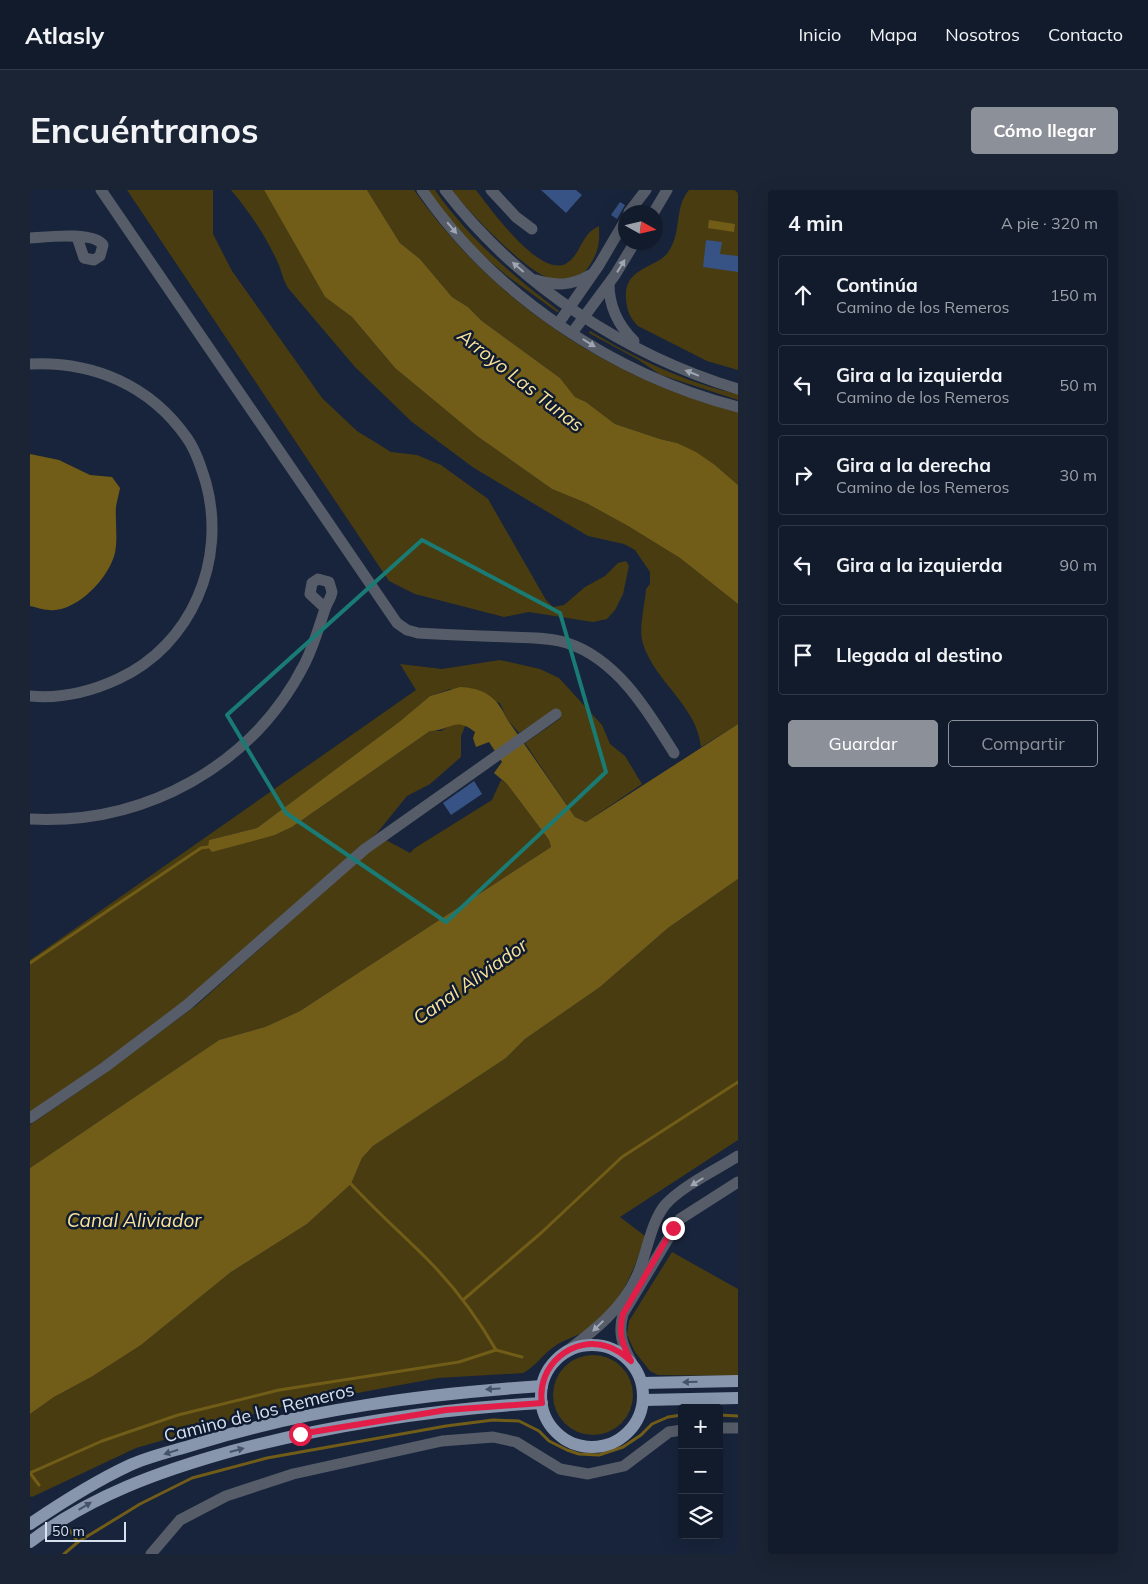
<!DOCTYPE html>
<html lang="es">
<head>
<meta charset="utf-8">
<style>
  :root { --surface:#121b2c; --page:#1b2434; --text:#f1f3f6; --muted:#9ca1a9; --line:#313948; --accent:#8c9099 }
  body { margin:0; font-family:Mulish,sans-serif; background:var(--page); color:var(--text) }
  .controls { position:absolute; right:15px; bottom:15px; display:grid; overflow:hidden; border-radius:5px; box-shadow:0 5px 20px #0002 }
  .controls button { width:45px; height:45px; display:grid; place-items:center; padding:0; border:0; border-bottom:1px solid var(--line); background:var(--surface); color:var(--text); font:25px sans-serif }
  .compass { position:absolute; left:588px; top:15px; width:45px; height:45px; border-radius:50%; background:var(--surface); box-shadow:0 5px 20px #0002; rotate:98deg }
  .scale { position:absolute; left:15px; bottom:12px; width:81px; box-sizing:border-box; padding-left:5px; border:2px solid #d8e1f0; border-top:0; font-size:14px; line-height:18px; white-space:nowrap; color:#d8e1f0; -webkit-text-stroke:4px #0f1b30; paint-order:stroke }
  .stop { position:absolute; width:15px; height:15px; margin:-11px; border:4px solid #e11d48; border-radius:50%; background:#fff }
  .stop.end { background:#e11d48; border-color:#fff; box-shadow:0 1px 5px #0008 }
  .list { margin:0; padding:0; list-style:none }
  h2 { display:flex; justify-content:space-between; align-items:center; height:65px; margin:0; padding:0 20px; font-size:21px }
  h2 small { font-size:16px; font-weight:400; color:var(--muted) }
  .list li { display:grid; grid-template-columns:32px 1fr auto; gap:15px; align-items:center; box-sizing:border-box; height:80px; margin:0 10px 10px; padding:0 10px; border:1px solid var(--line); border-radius:5px }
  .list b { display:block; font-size:19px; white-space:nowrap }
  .list p { margin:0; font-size:16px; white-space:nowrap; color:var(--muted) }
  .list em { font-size:16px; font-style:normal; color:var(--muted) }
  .actions { display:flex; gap:10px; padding:15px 20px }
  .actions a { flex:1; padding:11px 0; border:1px solid var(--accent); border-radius:5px; text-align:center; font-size:18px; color:var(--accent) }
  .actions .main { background:var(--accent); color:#fff }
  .icon { flex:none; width:28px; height:28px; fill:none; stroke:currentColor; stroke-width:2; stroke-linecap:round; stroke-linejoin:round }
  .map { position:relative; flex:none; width:708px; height:1364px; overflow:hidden; border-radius:5px }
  header { display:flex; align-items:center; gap:30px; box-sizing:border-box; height:70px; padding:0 25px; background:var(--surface); border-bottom:1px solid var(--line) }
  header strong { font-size:24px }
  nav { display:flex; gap:28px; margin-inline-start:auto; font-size:18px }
  .intro { display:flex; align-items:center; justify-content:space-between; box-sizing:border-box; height:120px; padding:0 30px }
  h1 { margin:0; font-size:35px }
  .button { padding:12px 22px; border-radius:5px; background:var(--accent); color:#fff; font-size:18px; font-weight:700 }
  main { display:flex; gap:30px; padding:0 30px }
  aside { flex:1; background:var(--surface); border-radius:5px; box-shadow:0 5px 20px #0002 }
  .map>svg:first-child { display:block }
  .green { fill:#493c10 }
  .water { fill:#715d17 }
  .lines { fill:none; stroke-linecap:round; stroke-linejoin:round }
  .stream { stroke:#715d17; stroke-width:3 }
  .building { fill:#375284 }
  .minor { stroke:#565d69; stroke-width:11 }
  .major { stroke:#8795ad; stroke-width:12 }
  .oneway { fill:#9ea6b3 }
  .oneway2 { fill:#455268 }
  .route { stroke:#e11d48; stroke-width:6 }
  .marked { fill:none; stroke:#197b74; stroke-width:4; stroke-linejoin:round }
  .labels { text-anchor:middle; stroke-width:5; stroke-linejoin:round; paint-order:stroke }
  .street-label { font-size:18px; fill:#d8e1f0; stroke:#0f1b30 }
  .water-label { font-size:19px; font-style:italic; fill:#fbe39a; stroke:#0f1b30 }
</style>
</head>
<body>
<header>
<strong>Atlasly</strong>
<nav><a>Inicio</a><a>Mapa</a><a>Nosotros</a><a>Contacto</a></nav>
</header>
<div class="intro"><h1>Encuéntranos</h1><a class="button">Cómo llegar</a></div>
<main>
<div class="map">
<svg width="708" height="1364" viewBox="0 0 708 1364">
  <rect width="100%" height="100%" fill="#18243b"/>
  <!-- green -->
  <g class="green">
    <polygon points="97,0 183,0 183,44 202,81 292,208 327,241 361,262 387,265 411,275 458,309 516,410 523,417 534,415 555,397 575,386 588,373 596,371 599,376 593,404 585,420 577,429 563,432 499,422 474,427 385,404 359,391"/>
    <path d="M201 0H234L295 107 322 127 365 178 447 246 522 299 556 313 598 336 650 368 708 414V534L671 557C667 516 626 493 613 454 608 438 615 416 616 399L620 394V382L605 360 594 354 558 346 444 278 382 232 325 177 258 98C253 90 252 82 248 73 237 48 219 21 201 0Z"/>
    <path d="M337 0H384C461 110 578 189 708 222V295L685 275 647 253 630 249 585 234 556 212 545 207 530 188 452 131 438 117 422 107 390 69 370 53Z"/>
    <path d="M397 0H405C439 49 482 85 529 121L527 122 476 85 441 55Z"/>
    <path d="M421 0H446C460 18 511 90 537 73 552 63 550 45 569 36 570 54 568 64 557 79 554 83 550 84 544 87 539 89 532 91 526 90 500 88 439 21 421 0Z"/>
    <path d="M659 0H708V180L677 171 608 136C600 128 597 121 596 109 593 76 628 79 639 61 652 42 644 17 659 0Z"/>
    <path d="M560 141C605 168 656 193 708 204V210L631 185 607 169 559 143Z"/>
    <polygon points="470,470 510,479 529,488 572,535 580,554 595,566 612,594 556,632 545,627 495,553 531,528 525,520 489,543 477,529 470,513 420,499 400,506 369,532 227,638 179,650 245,645 262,637 400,541 411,541 422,534 436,534 431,546 431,567 400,594 377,606 347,643 151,814 61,881 0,922 0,770 386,500 370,474 412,479"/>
    <polygon points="471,590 477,594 519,650 521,657 270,821 235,837 189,850 0,978 0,935 73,885 168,814 339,661 356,650 380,663 385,658 462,610"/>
    <path d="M708 689V950L590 1027 615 1046C605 1080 589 1117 560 1138 550 1146 536 1148 525 1156 513 1164 506 1176 493 1183L408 1188 241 1219 106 1258 2 1307 0 1306V1224L24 1207 63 1186 111 1155 201 1082 277 1034 321 994 332 968 343 956 476 868 495 849 570 797 638 738Z"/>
    <polygon points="642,1062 708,1099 708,1186 628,1185 620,1181 605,1162 597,1145 599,1131"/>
    <circle cx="563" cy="1205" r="40"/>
  </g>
  <!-- water -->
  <g class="water">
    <polygon points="234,0 337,0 370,53 390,69 422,107 438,117 452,131 530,188 545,207 556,212 585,234 630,249 647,253 666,262 685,275 708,295 708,414 650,368 598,336 556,313 522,299 447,246 365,178 322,127 295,107"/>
    <polygon points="679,30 705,34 704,42 678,38"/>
    <path d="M0 264 29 270 60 285 82 287 90 298C89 304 87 310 86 317 85 332 88 347 85 363 79 388 46 423 19 420 13 420 6 417 0 416Z"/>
    <path d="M430 497C454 498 467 507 477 529L545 627 556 632 708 534V689L638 738 570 797 495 849 476 868 343 956 332 968 321 994 277 1034 201 1082 111 1155 63 1186 24 1207 0 1224V978L189 850 235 837 270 821 521 657 519 650 477 594 464 583 472 572 459 552 446 557 443 548 445 542C426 526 421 540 400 541L262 637 245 645 182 662 178 657 179 650 227 638 369 532 400 506Z"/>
  </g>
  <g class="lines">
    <!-- stream -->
    <g class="stream">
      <polyline points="0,773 171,658 178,657"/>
      <path d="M321 994C345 1020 372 1044 397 1069 424 1096 447 1127 466 1160"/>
      <polyline points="433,1110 511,1043 592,967 708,892"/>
      <polyline points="689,1225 708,1226"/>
      <polyline points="0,1283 72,1251 148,1225 249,1200 429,1172 466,1160 492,1167"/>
      <polyline points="0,1283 9,1295"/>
      <polyline points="38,1338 48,1352"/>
      <polyline points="34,1364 48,1352 110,1314 162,1288 237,1268 416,1236 463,1230 489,1231 509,1241 519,1251 537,1260 549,1264 569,1265 593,1257 611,1245 622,1234 638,1227 652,1225"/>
    </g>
  </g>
  <!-- building -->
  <g class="building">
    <polygon points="511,0 546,0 552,5 536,23"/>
    <polygon points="590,12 595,15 587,29 581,25"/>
    <polygon points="676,50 692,52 690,64 708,66 708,82 673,77"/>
    <polygon points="444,591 452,604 421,625 413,613"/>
  </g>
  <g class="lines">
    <!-- minor -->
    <g class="minor">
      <path d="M71 0 367 433 377 440 388 443C419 445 449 446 480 447 498 448 519 447 537 453 587 469 618 521 644 563"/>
      <path d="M392 0C465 106 584 185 708 217"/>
      <path d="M415 0C487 94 595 165 708 199"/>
      <polyline points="461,0 486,27 502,39"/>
      <polyline points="599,22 616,0"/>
      <polyline points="624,22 637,0"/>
      <path d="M0 48C16 47 64 41 73 55L70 66 64 70 54 68 47 47"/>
      <path d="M506 90C527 96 541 96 560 85"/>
      <path d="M579 94C579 117 588 135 604 151"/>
      <polyline points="528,134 569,75 596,29"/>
      <polyline points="542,143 585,85 605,52"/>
      <path d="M0 174C63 171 120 195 157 248 166 261 171 277 176 293 197 370 162 455 88 489 60 502 31 509 0 506"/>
      <path d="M0 629C115 635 223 576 275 473 284 455 289 437 295 419 297 413 301 408 302 402L299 392 288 389 282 393 280 404 295 418"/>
      <polyline points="0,928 75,877 157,815 335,659 526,524"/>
      <path d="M537 1161C564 1141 593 1118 607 1086 617 1064 620 1034 635 1015 652 996 686 980 708 966"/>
      <path d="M601 1171C592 1154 588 1143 593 1124L650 1029 708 992"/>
      <polyline points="689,1238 708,1238"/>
      <polyline points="121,1364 150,1330 196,1306 263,1284 412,1251 463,1247 486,1252 530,1279 558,1284 594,1276 639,1242 652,1240"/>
    </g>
    <!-- major -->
    <g class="major">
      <circle cx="562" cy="1206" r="51"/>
      <polyline points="612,1193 708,1191"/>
      <polyline points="614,1210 708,1208"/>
      <path d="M0 1334C31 1313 64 1292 98 1276 119 1266 144 1261 166 1254 278 1219 395 1204 512 1196"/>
      <path d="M0 1352C60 1306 130 1281 202 1261 304 1234 407 1219 512 1213"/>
    </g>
  </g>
  <!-- one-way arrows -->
  <defs><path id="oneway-solid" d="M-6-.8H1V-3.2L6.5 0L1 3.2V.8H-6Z" transform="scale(1.25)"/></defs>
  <g class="oneway">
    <use href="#oneway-solid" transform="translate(422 38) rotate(50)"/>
    <use href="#oneway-solid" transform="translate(591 76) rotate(-58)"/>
    <use href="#oneway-solid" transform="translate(488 77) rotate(-139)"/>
    <use href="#oneway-solid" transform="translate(559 153) rotate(32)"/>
    <use href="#oneway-solid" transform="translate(662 183) rotate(-158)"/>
    <use href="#oneway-solid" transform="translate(667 992) rotate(148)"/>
    <use href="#oneway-solid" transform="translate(568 1136) rotate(136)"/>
  </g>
  <g class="oneway2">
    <use href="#oneway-solid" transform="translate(660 1192) rotate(179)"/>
    <use href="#oneway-solid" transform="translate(463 1199) rotate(176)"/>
    <use href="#oneway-solid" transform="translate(207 1260) rotate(-15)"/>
    <use href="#oneway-solid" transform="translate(141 1262) rotate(163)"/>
    <use href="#oneway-solid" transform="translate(55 1316) rotate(-31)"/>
  </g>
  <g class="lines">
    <!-- route -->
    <path class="route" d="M270 1244 416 1220 512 1213C506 1176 543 1144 579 1157 588 1160 594 1165 601 1171 592 1154 588 1143 593 1124L643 1038"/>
  </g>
  <!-- marked area -->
  <path class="marked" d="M392 350 530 423 576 582 416 732 256 623 197 525Z"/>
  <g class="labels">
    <!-- street labels -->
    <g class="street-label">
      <text transform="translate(229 1223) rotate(-14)" y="6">Camino de los Remeros</text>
    </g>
    <!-- water labels -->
    <g class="water-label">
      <text transform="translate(491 190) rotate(38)" y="7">Arroyo Las Tunas</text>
      <text transform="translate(440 791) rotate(-35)" y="7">Canal Aliviador</text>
      <text x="104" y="1037">Canal Aliviador</text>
    </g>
  </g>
</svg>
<div class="controls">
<button>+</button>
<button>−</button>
<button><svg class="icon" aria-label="layers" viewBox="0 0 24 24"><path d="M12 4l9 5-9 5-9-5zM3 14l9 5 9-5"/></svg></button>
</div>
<svg class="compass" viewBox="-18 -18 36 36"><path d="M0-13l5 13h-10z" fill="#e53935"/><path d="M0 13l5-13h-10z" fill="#9ca1a9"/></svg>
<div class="scale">50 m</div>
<div class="stop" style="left:270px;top:1244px"></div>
<div class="stop end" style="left:643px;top:1038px"></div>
</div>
<aside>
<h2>4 min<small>A pie · 320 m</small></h2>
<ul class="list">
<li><svg class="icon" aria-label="ahead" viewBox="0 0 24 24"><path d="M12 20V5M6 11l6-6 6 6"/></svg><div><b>Continúa</b><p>Camino de los Remeros</p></div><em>150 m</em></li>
<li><svg class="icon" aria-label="left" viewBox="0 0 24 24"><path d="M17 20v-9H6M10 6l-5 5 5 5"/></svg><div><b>Gira a la izquierda</b><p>Camino de los Remeros</p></div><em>50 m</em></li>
<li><svg class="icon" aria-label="right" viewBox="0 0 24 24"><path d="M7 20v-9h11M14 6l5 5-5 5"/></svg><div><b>Gira a la derecha</b><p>Camino de los Remeros</p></div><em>30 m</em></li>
<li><svg class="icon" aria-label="left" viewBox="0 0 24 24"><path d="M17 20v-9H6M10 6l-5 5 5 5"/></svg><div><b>Gira a la izquierda</b></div><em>90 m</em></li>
<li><svg class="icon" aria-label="arrive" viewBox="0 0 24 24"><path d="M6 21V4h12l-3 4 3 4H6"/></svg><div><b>Llegada al destino</b></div></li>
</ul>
<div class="actions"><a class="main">Guardar</a><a>Compartir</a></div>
</aside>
</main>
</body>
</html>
